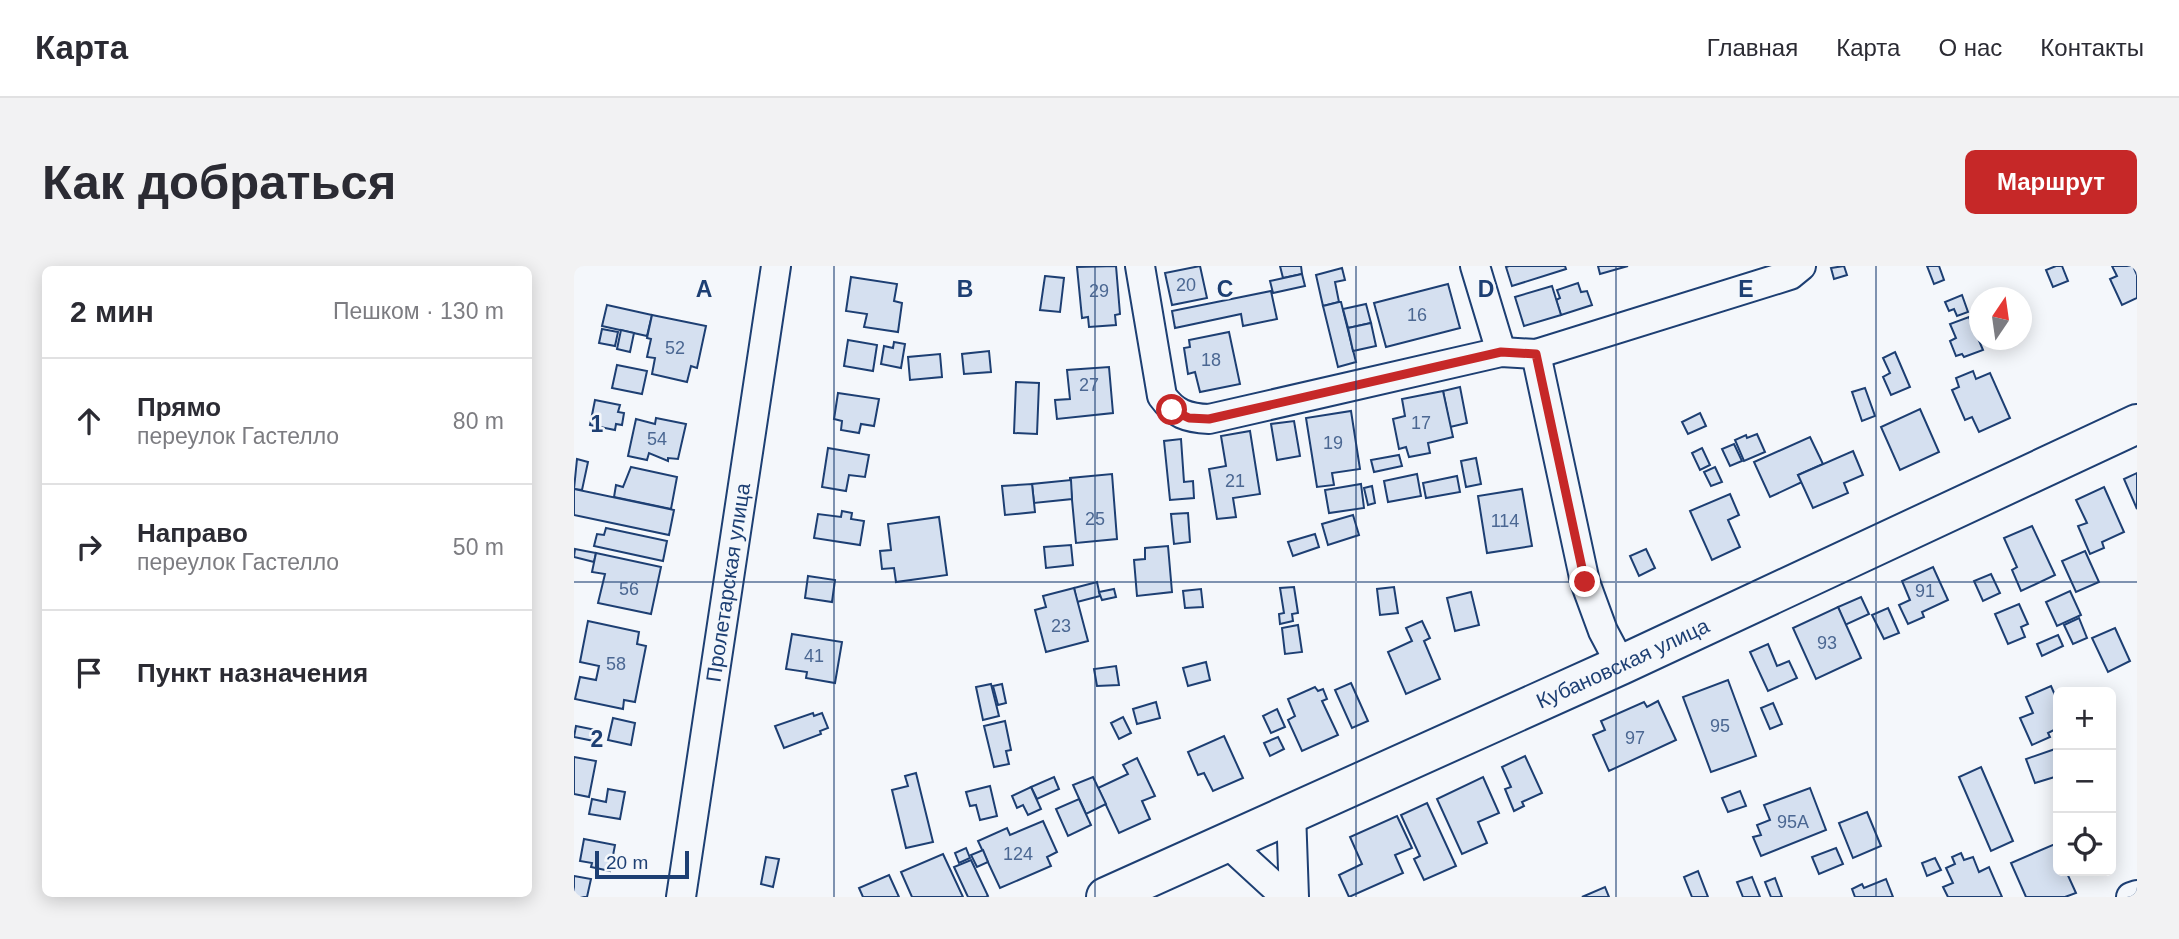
<!DOCTYPE html>
<html lang="ru">
<head>
<meta charset="utf-8">
<style>
  :root { --surface:#fff; --page:#f2f2f3; --text:#2b2b33; --muted:#7c7c81; --line:#e1e1e2; --accent:#c62828 }
  body { margin:0; font-family:Arial,sans-serif; background:var(--page); color:var(--text) }
  .controls { position:absolute; right:21px; bottom:21px; display:grid; overflow:hidden; border-radius:10px; box-shadow:0 4px 18px #0003 }
  .controls button { width:63px; height:63px; display:grid; place-items:center; padding:0; border:0; border-bottom:2px solid var(--line); background:var(--surface); color:var(--text); font:35px sans-serif }
  .compass { position:absolute; left:1395px; top:21px; width:63px; height:63px; border-radius:50%; background:var(--surface); box-shadow:0 4px 18px #0003; rotate:13deg }
  .scale { position:absolute; left:21px; bottom:18px; width:94px; box-sizing:border-box; padding-left:7px; border:4px solid #1d3f73; border-top:0; font-size:19px; line-height:24px; white-space:nowrap; color:#1d3f73; -webkit-text-stroke:5px #f4f7fb; paint-order:stroke }
  .stop { position:absolute; width:21px; height:21px; margin:-16px; border:5px solid #c62828; border-radius:50%; background:#fff }
  .stop.end { background:#c62828; border-color:#fff; box-shadow:0 2px 7px #0008 }
  .list { margin:0; padding:0; list-style:none }
  h2 { display:flex; justify-content:space-between; align-items:center; height:91px; margin:0; padding:0 28px; font-size:30px }
  h2 small { font-size:23px; font-weight:400; color:var(--muted) }
  .list li { display:grid; grid-template-columns:46px 1fr auto; gap:21px; align-items:center; box-sizing:border-box; height:126px; padding:0 28px; border-top:2px solid var(--line) }
  .list b { display:block; font-size:26px; white-space:nowrap }
  .list p { margin:0; font-size:23px; white-space:nowrap; color:var(--muted) }
  .list em { font-size:23px; font-style:normal; color:var(--muted) }
  .icon { flex:none; width:38px; height:38px; fill:none; stroke:currentColor; stroke-width:2; stroke-linecap:round; stroke-linejoin:round }
  .map { position:relative; flex:none; width:1563px; height:631px; overflow:hidden; border-radius:10px }
  header { display:flex; align-items:center; gap:42px; box-sizing:border-box; height:98px; padding:0 35px; background:var(--surface); border-bottom:2px solid var(--line) }
  header strong { font-size:33px }
  nav { display:flex; gap:38px; margin-inline-start:auto; font-size:24px }
  .intro { display:flex; align-items:center; justify-content:space-between; box-sizing:border-box; height:168px; padding:0 42px }
  h1 { margin:0; font-size:49px }
  .button { padding:18px 32px; border-radius:10px; background:var(--accent); color:#fff; font-size:24px; font-weight:700 }
  main { display:flex; gap:42px; padding:0 42px }
  aside { flex:1; background:var(--surface); border-radius:10px; box-shadow:0 4px 18px #0003 }
  .map>svg:first-child { display:block }
  .building { fill:#d5e0f0; stroke:#1d3f73; stroke-width:2 }
  .lines { fill:none; stroke-linecap:round; stroke-linejoin:round }
  .street-casing { stroke:#1d3f73; stroke-width:32 }
  .secondary-casing { stroke:#1d3f73; stroke-width:42 }
  .street { stroke:#f4f7fb; stroke-width:28 }
  .secondary { stroke:#f4f7fb; stroke-width:38 }
  .route { stroke:#c62828; stroke-width:9 }
  .grid { fill:none; stroke:#1d3f73; stroke-width:2; stroke-opacity:0.55 }
  .labels { text-anchor:middle; stroke-width:5; stroke-linejoin:round; paint-order:stroke }
  .number-label { font-size:18px; fill:#4b6792 }
  .street-label { font-size:21px; fill:#1d3f73; stroke:#f4f7fb }
  .grid-label { font-size:23px; text-anchor:middle; font-weight:bold; fill:#1d3f73; stroke:#f4f7fb; stroke-width:5; stroke-linejoin:round; paint-order:stroke }
</style>
</head>
<body>
<header>
<strong>Карта</strong>
<nav><a>Главная</a><a>Карта</a><a>О нас</a><a>Контакты</a></nav>
</header>
<div class="intro"><h1>Как добраться</h1><a class="button">Маршрут</a></div>
<main>
<aside>
<h2>2 мин<small>Пешком · 130 m</small></h2>
<ul class="list">
<li><svg class="icon" aria-label="ahead" viewBox="0 0 24 24"><path d="M12 20V5M6 11l6-6 6 6"/></svg><div><b>Прямо</b><p>переулок Гастелло</p></div><em>80 m</em></li>
<li><svg class="icon" aria-label="right" viewBox="0 0 24 24"><path d="M7 20v-9h11M14 6l5 5-5 5"/></svg><div><b>Направо</b><p>переулок Гастелло</p></div><em>50 m</em></li>
<li><svg class="icon" aria-label="arrive" viewBox="0 0 24 24"><path d="M6 21V4h12l-3 4 3 4H6"/></svg><div><b>Пункт назначения</b></div></li>
</ul>
</aside>
<div class="map">
<svg width="1563" height="631" viewBox="0 0 1563 631">
  <rect width="100%" height="100%" fill="#f4f7fb"/>
  <!-- building -->
  <g class="building">
    <polygon points="542,0 546,48 541,49 542,59 515,61 514,51 508,52 503,1"/>
    <polygon points="626,0 633,32 598,39 591,7"/>
    <polygon points="706,0 727,0 728,8 709,12"/>
    <polygon points="935,0 991,0 992,3 938,20 932,1"/>
    <polygon points="1024,0 1054,0 1026,8"/>
    <polygon points="1270,0 1273,9 1260,13 1257,2"/>
    <polygon points="1353,0 1365,0 1370,14 1360,18"/>
    <polygon points="1482,0 1488,0 1494,15 1479,21 1472,4"/>
    <polygon points="1538,0 1559,0 1563,9 1563,32 1548,39 1536,13 1543,10"/>
    <polygon points="768,2 771,14 761,16 765,36 749,40 742,9"/>
    <polygon points="728,8 731,20 699,27 696,15"/>
    <polygon points="471,10 490,12 486,46 466,44"/>
    <polygon points="277,11 323,18 320,35 328,37 324,66 290,61 293,48 272,45"/>
    <polygon points="1004,17 1007,26 1013,25 1018,39 987,49 982,34 986,32 983,24"/>
    <polygon points="874,18 886,62 812,81 800,37"/>
    <polygon points="978,20 987,49 950,60 941,31"/>
    <polygon points="697,25 703,53 669,60 667,48 601,62 598,45"/>
    <polygon points="1388,29 1394,46 1383,50 1380,43 1375,45 1371,36"/>
    <polygon points="765,36 767,36 782,96 764,101 749,40"/>
    <polygon points="792,38 797,57 774,62 769,43"/>
    <polygon points="33,39 78,49 73,70 28,60"/>
    <polygon points="78,49 132,60 123,102 117,100 113,116 78,108 81,92 73,91 77,73 73,72"/>
    <polygon points="1395,51 1409,84 1390,91 1388,88 1382,90 1376,75 1382,72 1376,58"/>
    <polygon points="797,57 802,80 779,85 774,62"/>
    <polygon points="28,63 44,66 41,80 25,77"/>
    <polygon points="47,64 60,67 56,86 43,83"/>
    <polygon points="655,66 666,118 626,126 621,106 614,108 610,82 616,81 615,74"/>
    <polygon points="274,74 303,79 299,105 270,100"/>
    <polygon points="320,76 331,78 327,102 307,98 310,80 319,82"/>
    <polygon points="415,85 417,106 390,108 388,88"/>
    <polygon points="1321,86 1336,121 1317,129 1309,111 1316,107 1309,92"/>
    <polygon points="366,88 368,111 336,114 334,91"/>
    <polygon points="43,99 73,105 68,128 38,122"/>
    <polygon points="535,101 539,147 483,153 481,134 496,133 493,104"/>
    <polygon points="1399,105 1402,113 1416,107 1436,152 1405,166 1398,151 1391,154 1378,124 1385,121 1382,112"/>
    <polygon points="442,116 465,117 463,168 440,167"/>
    <polygon points="886,121 893,157 876,161 869,125"/>
    <polygon points="1291,122 1301,150 1288,155 1278,126"/>
    <polygon points="869,125 879,171 854,177 856,187 835,191 832,181 825,183 819,153 831,150 828,133"/>
    <polygon points="264,127 305,133 300,160 287,158 285,167 267,164 268,155 260,153"/>
    <polygon points="21,134 46,139 44,146 50,147 48,159 42,158 41,164 16,159"/>
    <polygon points="1346,143 1365,186 1326,204 1307,161"/>
    <polygon points="777,145 786,203 758,207 760,219 743,221 732,152"/>
    <polygon points="1126,147 1132,160 1114,168 1108,156"/>
    <polygon points="82,152 112,158 104,193 94,192 94,195 75,187 73,194 54,190 62,153 81,158"/>
    <polygon points="720,155 726,190 703,194 697,158"/>
    <polygon points="676,165 686,228 659,232 662,251 643,253 635,203 652,200 647,170"/>
    <polygon points="1183,168 1191,186 1170,195 1161,174 1172,169 1173,172"/>
    <polygon points="1236,171 1249,198 1224,209 1228,216 1196,231 1180,196"/>
    <polygon points="607,173 610,216 619,215 620,232 596,234 590,175"/>
    <polygon points="1160,178 1168,195 1156,200 1148,183"/>
    <polygon points="254,182 295,189 291,211 275,209 272,225 248,221"/>
    <polygon points="1128,182 1136,199 1126,204 1118,187"/>
    <polygon points="1279,185 1289,209 1270,217 1274,227 1239,242 1224,209"/>
    <polygon points="825,189 828,200 800,206 797,194"/>
    <polygon points="902,192 907,218 892,221 887,195"/>
    <polygon points="3,193 14,196 8,224 0,223"/>
    <polygon points="57,201 103,211 97,243 40,231 42,219 49,221"/>
    <polygon points="1141,201 1148,216 1137,220 1130,206"/>
    <polygon points="1563,207 1563,243 1550,213"/>
    <polygon points="538,208 543,273 502,277 496,212"/>
    <polygon points="843,208 847,230 814,236 810,215"/>
    <polygon points="883,210 886,226 852,232 849,217"/>
    <polygon points="497,214 498,233 460,237 458,218"/>
    <polygon points="458,218 461,246 431,249 428,220"/>
    <polygon points="787,218 790,242 755,247 751,224"/>
    <polygon points="798,220 801,237 794,239 790,222"/>
    <polygon points="1530,221 1550,266 1528,276 1530,282 1516,288 1504,260 1513,257 1502,234"/>
    <polygon points="0,223 100,244 95,269 0,249"/>
    <polygon points="948,223 958,280 913,287 904,230"/>
    <polygon points="1156,228 1165,249 1154,254 1166,281 1138,294 1116,245"/>
    <polygon points="268,245 278,247 277,253 290,255 286,279 240,272 244,248 267,251"/>
    <polygon points="614,247 616,276 600,278 597,248"/>
    <polygon points="779,249 785,269 754,279 748,258"/>
    <polygon points="365,251 373,309 322,316 320,302 308,303 306,285 317,284 314,258"/>
    <polygon points="1458,260 1481,309 1447,325 1438,304 1443,301 1430,272"/>
    <polygon points="32,262 93,275 89,295 20,280 23,268 30,269"/>
    <polygon points="741,268 745,281 719,290 714,276"/>
    <polygon points="497,279 499,299 472,302 470,281"/>
    <polygon points="594,280 598,326 563,330 560,294 571,293 571,282"/>
    <polygon points="1,283 22,287 20,296 0,291"/>
    <polygon points="1072,283 1081,302 1065,310 1056,290"/>
    <polygon points="1511,285 1525,316 1502,326 1488,295"/>
    <polygon points="22,287 87,301 77,348 24,337 31,308 18,306"/>
    <polygon points="1359,301 1374,334 1348,346 1350,351 1334,358 1325,339 1336,334 1328,315"/>
    <polygon points="1417,308 1426,327 1409,335 1400,315"/>
    <polygon points="234,310 261,314 258,336 231,332"/>
    <polygon points="523,316 526,330 503,336 500,322"/>
    <polygon points="720,321 724,347 718,348 719,355 706,358 705,348 710,347 706,322"/>
    <polygon points="820,321 824,347 806,349 803,323"/>
    <polygon points="500,322 514,375 472,386 461,344 472,341 469,330"/>
    <polygon points="540,323 542,331 528,334 525,326"/>
    <polygon points="627,323 629,341 611,342 609,325"/>
    <polygon points="1496,325 1507,349 1483,360 1472,336"/>
    <polygon points="897,326 905,359 881,365 873,332"/>
    <polygon points="1287,331 1295,348 1271,359 1264,341"/>
    <polygon points="1445,338 1454,358 1447,361 1451,371 1434,378 1421,348"/>
    <polygon points="1264,341 1287,392 1242,413 1219,362"/>
    <polygon points="1314,342 1325,367 1310,373 1298,349"/>
    <polygon points="1505,352 1513,372 1499,378 1490,359"/>
    <polygon points="14,355 65,366 63,378 72,380 61,436 50,434 49,443 1,433 6,411 22,414 25,400 6,396"/>
    <polygon points="848,355 856,372 850,375 866,413 832,428 814,386 838,375 832,362"/>
    <polygon points="724,359 728,386 711,388 708,362"/>
    <polygon points="1541,362 1556,395 1534,406 1518,372"/>
    <polygon points="218,368 268,376 261,417 232,412 233,406 212,403"/>
    <polygon points="1484,369 1489,380 1468,390 1463,378"/>
    <polygon points="1194,378 1203,400 1215,395 1223,412 1194,425 1176,386"/>
    <polygon points="632,396 636,414 614,420 609,402"/>
    <polygon points="542,400 545,419 523,420 520,403"/>
    <polygon points="1154,414 1182,490 1137,506 1109,431"/>
    <polygon points="777,417 794,455 778,462 761,424"/>
    <polygon points="417,418 425,450 409,454 402,421"/>
    <polygon points="428,418 432,437 424,439 419,420"/>
    <polygon points="1477,420 1484,436 1484,462 1474,467 1476,471 1458,479 1446,452 1459,447 1452,431"/>
    <polygon points="741,421 744,425 749,423 753,433 748,435 764,469 728,485 714,454 721,450 714,433"/>
    <polygon points="1084,435 1102,474 1035,505 1019,469 1031,464 1027,455 1070,436 1073,441"/>
    <polygon points="582,436 586,452 563,458 559,443"/>
    <polygon points="1199,437 1208,458 1196,463 1187,442"/>
    <polygon points="703,443 711,461 697,467 689,450"/>
    <polygon points="239,447 240,450 248,447 254,462 246,465 247,468 210,482 201,460"/>
    <polygon points="549,451 557,467 545,473 537,457"/>
    <polygon points="39,452 61,457 57,479 34,474"/>
    <polygon points="431,455 437,484 432,485 435,498 420,501 410,460"/>
    <polygon points="2,460 22,464 20,475 0,471"/>
    <polygon points="650,470 669,512 639,525 630,507 624,509 614,486"/>
    <polygon points="704,471 710,483 696,490 690,477"/>
    <polygon points="1484,482 1484,510 1461,517 1452,493"/>
    <polygon points="951,490 968,527 948,536 950,540 940,545 931,523 937,521 928,501"/>
    <polygon points="0,491 22,495 15,531 0,528"/>
    <polygon points="563,492 581,530 568,535 576,553 545,567 524,522 554,508 549,499"/>
    <polygon points="1407,501 1439,575 1417,585 1385,511"/>
    <polygon points="342,507 359,576 332,582 318,524 334,520 331,510"/>
    <polygon points="480,511 485,523 463,533 457,521"/>
    <polygon points="519,511 532,538 512,548 499,519"/>
    <polygon points="909,511 925,547 904,556 913,577 888,588 863,533"/>
    <polygon points="416,520 423,550 406,554 402,539 396,540 392,526"/>
    <polygon points="457,521 467,543 454,549 449,539 443,542 438,530"/>
    <polygon points="1236,522 1252,564 1187,590 1179,571 1187,569 1183,559 1196,554 1190,539"/>
    <polygon points="34,523 51,526 46,553 15,548 18,533 32,536"/>
    <polygon points="1166,525 1172,540 1154,546 1148,532"/>
    <polygon points="505,533 517,559 494,570 482,543"/>
    <polygon points="853,537 882,600 850,614 840,593 846,590 827,549"/>
    <polygon points="1293,546 1307,580 1279,592 1265,557"/>
    <polygon points="823,550 838,582 821,589 829,607 775,631 765,609 788,598 776,571"/>
    <polygon points="469,555 483,586 473,591 477,600 426,622 404,575 433,562 436,569"/>
    <polygon points="10,573 41,579 36,605 17,601 18,597 6,595"/>
    <polygon points="1481,578 1484,586 1484,605 1492,605 1502,627 1491,631 1452,631 1437,597"/>
    <polygon points="392,582 396,592 385,597 381,587"/>
    <polygon points="1262,582 1269,598 1245,608 1238,591"/>
    <polygon points="409,584 414,596 403,601 397,589"/>
    <polygon points="1387,587 1390,594 1399,591 1405,606 1415,601 1428,631 1374,631 1369,621 1379,617 1372,602 1381,598 1378,591"/>
    <polygon points="369,588 389,631 338,631 327,606"/>
    <polygon points="192,591 205,593 199,621 187,618"/>
    <polygon points="1361,592 1367,604 1353,610 1348,597"/>
    <polygon points="397,594 414,630 412,631 394,631 380,601"/>
    <polygon points="1124,605 1134,631 1118,631 1110,611"/>
    <polygon points="315,609 325,631 289,631 285,622"/>
    <polygon points="0,610 17,613 13,631 0,631"/>
    <polygon points="1178,611 1186,631 1169,631 1163,616"/>
    <polygon points="1201,612 1208,631 1197,631 1191,616"/>
    <polygon points="1312,613 1319,631 1281,631 1278,623 1288,618 1290,622"/>
    <polygon points="1031,621 1035,631 1008,631"/>
  </g>
  <g class="lines">
    <defs>
      <g id="street">
        <path d="M566 0 588 130C601 148 613 152 635 153L927 86 962 88 1216 9 1227 0"/>
        <polyline points="901,0 927,86"/>
        <polyline points="962,88 1011,316 1029,365 1047,399"/>
        <polyline points="717,546 720,631"/>
        <polyline points="652,576 712,631"/>
        <path id="s1" d="M107 631 202 0"/>
        <polyline points="1557,631 1563,629"/>
      </g>
      <g id="secondary">
        <path id="s2" d="M532 631 1047 399 1563 158"/>
      </g>
    </defs>
    <!-- street casing -->
    <use href="#street" class="street-casing"/>
    <!-- secondary casing -->
    <use href="#secondary" class="secondary-casing"/>
    <!-- street -->
    <use href="#street" class="street"/>
    <!-- secondary -->
    <use href="#secondary" class="secondary"/>
  </g>
  <g class="lines">
    <!-- route -->
    <polyline class="route" points="598,144 615,152 635,153 927,86 962,88 1011,316"/>
  </g>
  <!-- grid -->
  <path class="grid" d="M260 0V631M521 0V631M782 0V631M1042 0V631M1302 0V631M0 316H1563"/>
  <g class="labels">
    <!-- number labels -->
    <g class="number-label">
      <text x="612" y="25">20</text>
      <text x="525" y="31">29</text>
      <text x="843" y="55">16</text>
      <text x="101" y="88">52</text>
      <text x="637" y="100">18</text>
      <text x="515" y="125">27</text>
      <text x="847" y="163">17</text>
      <text x="83" y="179">54</text>
      <text x="759" y="183">19</text>
      <text x="661" y="221">21</text>
      <text x="521" y="259">25</text>
      <text x="931" y="261">114</text>
      <text x="55" y="329">56</text>
      <text x="1351" y="331">91</text>
      <text x="487" y="366">23</text>
      <text x="1253" y="383">93</text>
      <text x="240" y="396">41</text>
      <text x="42" y="404">58</text>
      <text x="1146" y="466">95</text>
      <text x="1061" y="478">97</text>
      <text x="1219" y="562">95А</text>
      <text x="444" y="594">124</text>
    </g>
    <!-- street labels -->
    <g class="street-label">
      <text dy="7" stroke="none"><textPath href="#s1" startOffset="318">Пролетарская улица</textPath></text>
      <text dy="7" stroke="none"><textPath href="#s2" startOffset="567">Кубановская улица</textPath></text>
    </g>
  </g>
  <g class="grid-label">
    <text x="130" y="31">A</text>
    <text x="391" y="31">B</text>
    <text x="651" y="31">C</text>
    <text x="912" y="31">D</text>
    <text x="1172" y="31">E</text>
    <text x="23" y="166">1</text>
    <text x="23" y="481">2</text>
  </g>
</svg>
<div class="controls">
<button>+</button>
<button>−</button>
<button><svg class="icon" aria-label="locate" viewBox="0 0 24 24"><circle cx="12" cy="12" r="6"/><path d="M12 2v4M12 18v4M2 12h4M18 12h4"/></svg></button>
</div>
<svg class="compass" viewBox="-18 -18 36 36"><path d="M0-13l5 13h-10z" fill="#e53935"/><path d="M0 13l5-13h-10z" fill="#7c7c81"/></svg>
<div class="scale">20 m</div>
<div class="stop" style="left:598px;top:144px"></div>
<div class="stop end" style="left:1011px;top:316px"></div>
</div>
</main>
</body>
</html>
